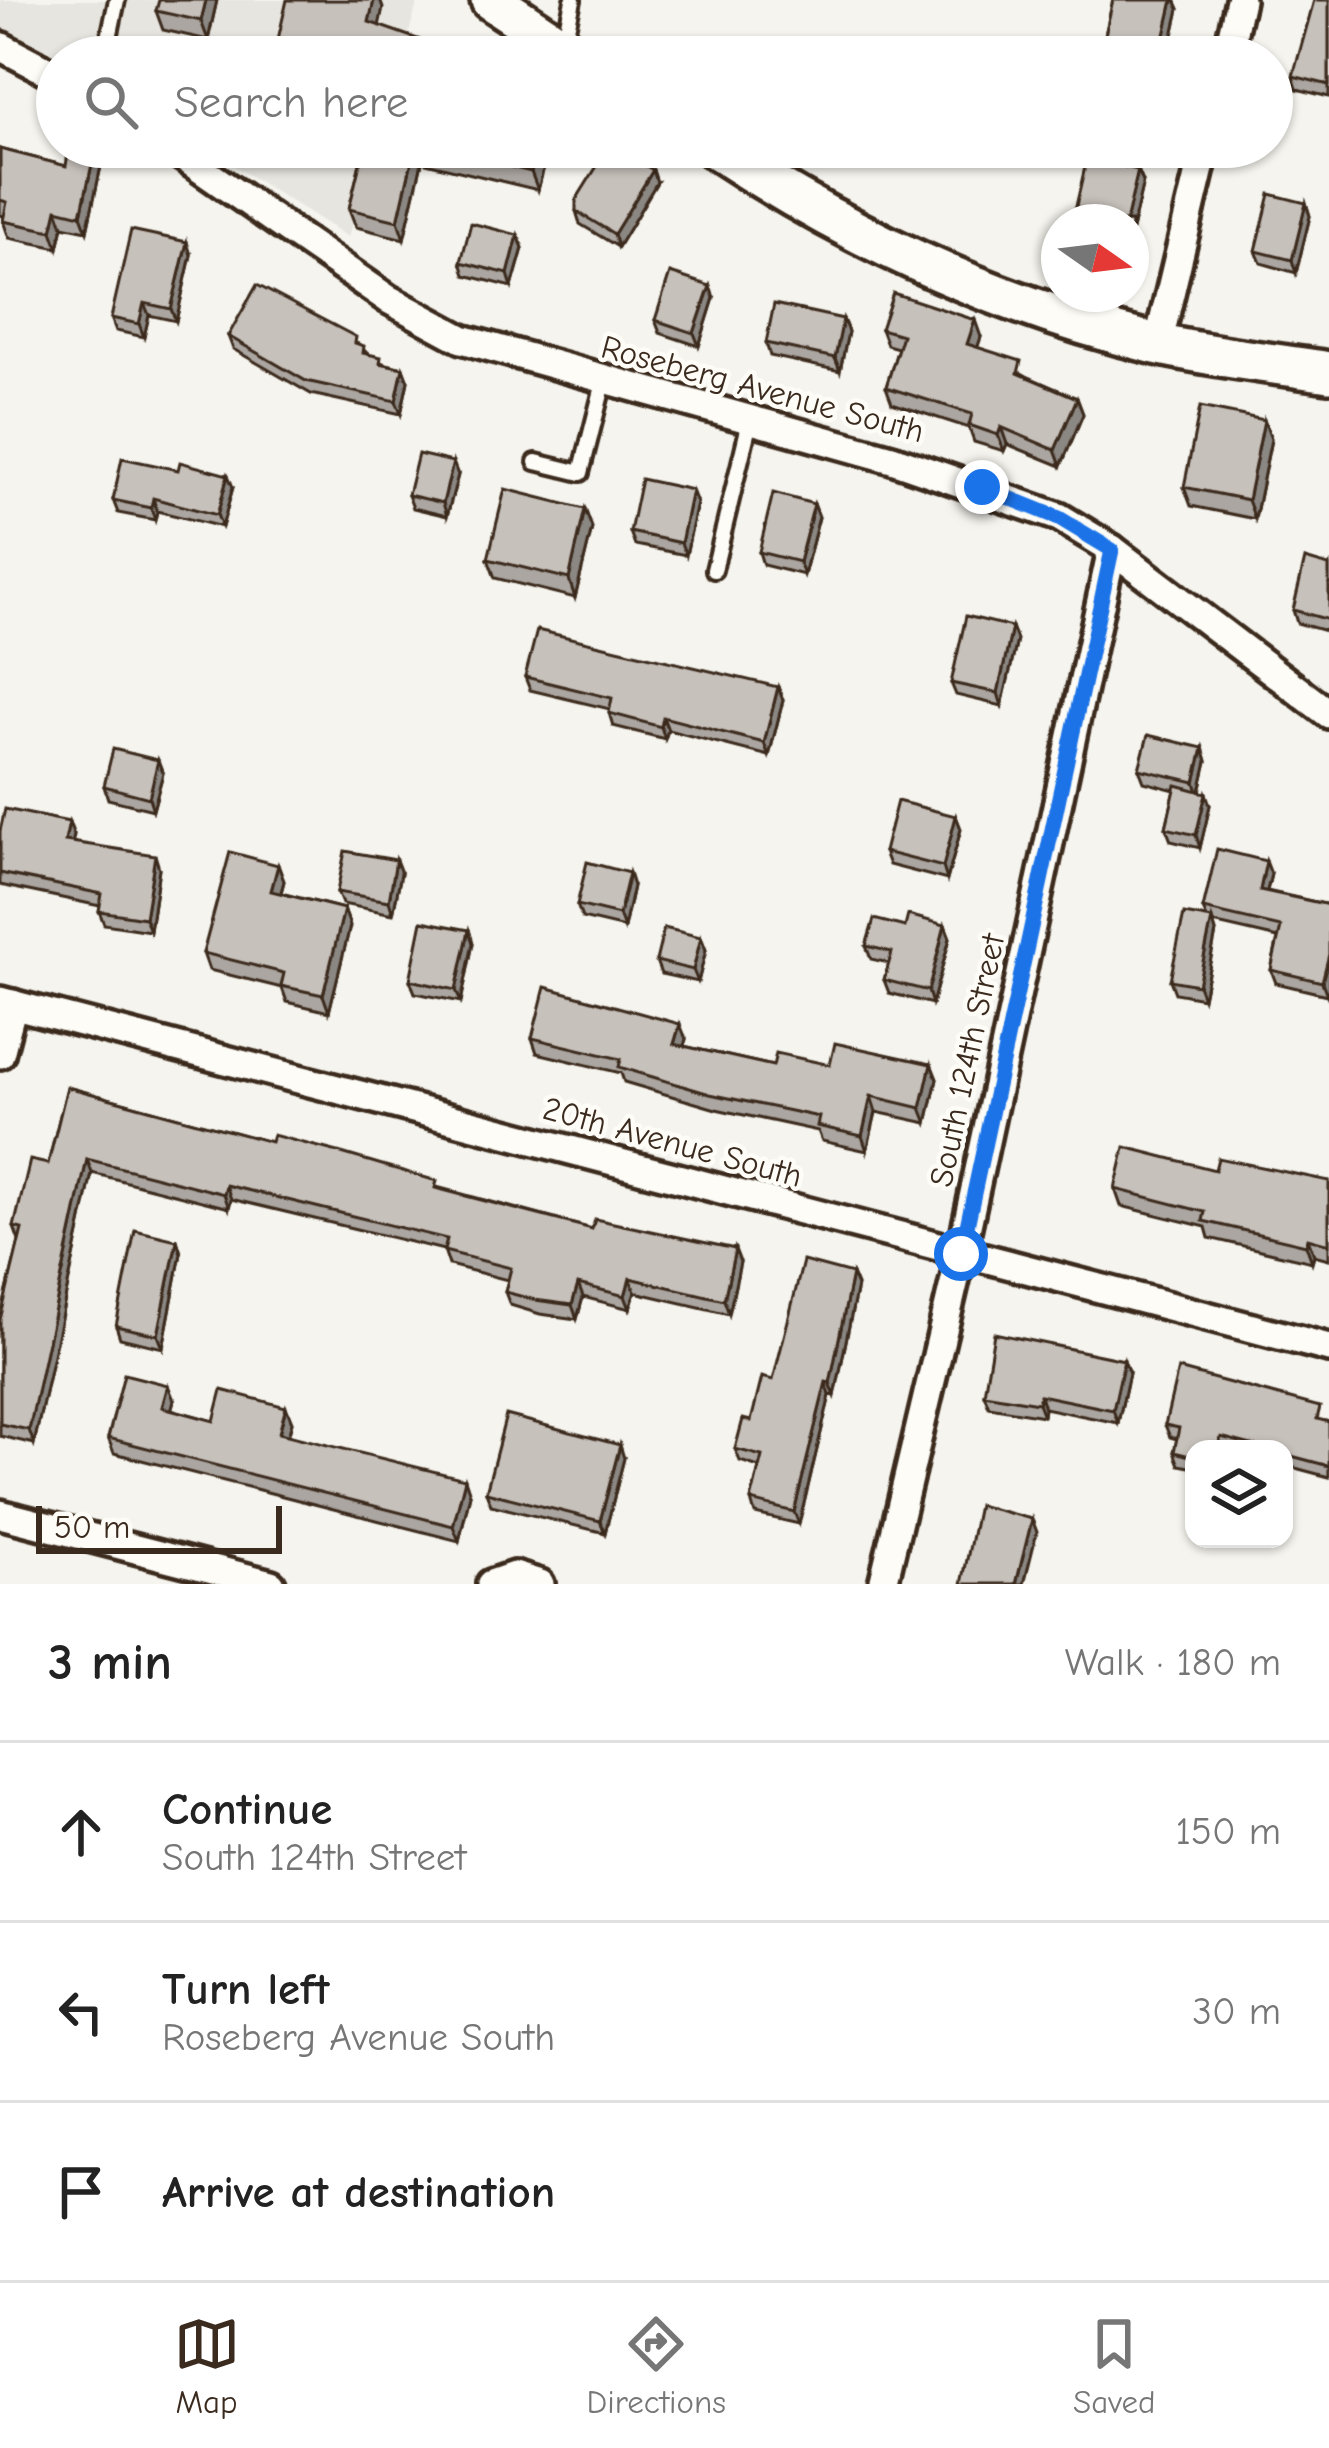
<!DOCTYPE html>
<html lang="en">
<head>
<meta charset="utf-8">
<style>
  :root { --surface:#fff; --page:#f2f2f2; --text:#222; --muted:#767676; --line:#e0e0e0; --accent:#3b2a1e }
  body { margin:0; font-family:"Comic Neue",sans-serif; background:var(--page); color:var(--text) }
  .controls { position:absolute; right:36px; bottom:36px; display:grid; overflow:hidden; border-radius:24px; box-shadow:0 3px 9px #0004 }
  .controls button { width:108px; height:108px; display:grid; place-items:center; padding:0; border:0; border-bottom:3px solid var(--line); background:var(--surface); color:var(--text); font:60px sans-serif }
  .compass { position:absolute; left:1041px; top:204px; width:108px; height:108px; border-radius:50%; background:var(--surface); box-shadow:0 3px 9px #0004; rotate:104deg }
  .scale { position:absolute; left:36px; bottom:30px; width:246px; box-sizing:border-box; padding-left:12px; border:6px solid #3b2a1e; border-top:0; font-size:33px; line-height:42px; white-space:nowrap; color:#3b2a1e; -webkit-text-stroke:9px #fdfcf7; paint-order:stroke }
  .stop { position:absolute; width:36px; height:36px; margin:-27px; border:9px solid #1a73e8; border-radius:50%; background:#fff }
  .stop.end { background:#1a73e8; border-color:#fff; box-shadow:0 3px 12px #0008 }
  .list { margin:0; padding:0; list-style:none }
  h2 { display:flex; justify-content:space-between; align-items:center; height:156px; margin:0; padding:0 48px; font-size:51px }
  h2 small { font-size:39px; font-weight:400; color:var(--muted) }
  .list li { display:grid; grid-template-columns:78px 1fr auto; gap:36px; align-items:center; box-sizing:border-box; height:180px; padding:0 48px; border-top:3px solid var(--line) }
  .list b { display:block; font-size:45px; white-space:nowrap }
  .list p { margin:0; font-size:39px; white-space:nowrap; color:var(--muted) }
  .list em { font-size:39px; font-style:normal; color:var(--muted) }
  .icon { flex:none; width:66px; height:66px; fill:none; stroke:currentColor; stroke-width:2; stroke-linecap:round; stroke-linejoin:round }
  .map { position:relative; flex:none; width:1329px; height:1584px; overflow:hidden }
  .search { position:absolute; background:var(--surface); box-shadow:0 3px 9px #0004; left:36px; right:36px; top:36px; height:132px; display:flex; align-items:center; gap:30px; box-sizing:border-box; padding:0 42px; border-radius:66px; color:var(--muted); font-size:45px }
  .sheet { height:696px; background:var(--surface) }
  nav { display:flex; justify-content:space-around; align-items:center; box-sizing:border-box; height:168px; border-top:3px solid var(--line); background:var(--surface); font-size:33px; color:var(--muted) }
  nav a { display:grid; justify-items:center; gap:6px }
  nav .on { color:var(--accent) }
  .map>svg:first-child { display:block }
  .built { fill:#e7e5df }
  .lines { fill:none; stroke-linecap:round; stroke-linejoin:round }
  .lane-casing { stroke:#3b2a1e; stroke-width:22 }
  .street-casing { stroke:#3b2a1e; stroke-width:36 }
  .secondary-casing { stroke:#3b2a1e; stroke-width:48 }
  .lane { stroke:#fdfcf7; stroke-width:14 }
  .street { stroke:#fdfcf7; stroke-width:27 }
  .secondary { stroke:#fdfcf7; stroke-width:39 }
  .wall { fill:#aba6a1; stroke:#3b2a1e; stroke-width:3 }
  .shaded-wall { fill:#8b8783; stroke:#3b2a1e; stroke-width:3 }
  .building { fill:#c7c1bb; stroke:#3b2a1e; stroke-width:3 }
  .route { stroke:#1a73e8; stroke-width:15 }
  .labels { text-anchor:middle; stroke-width:9; stroke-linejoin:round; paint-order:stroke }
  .street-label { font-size:33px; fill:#3b2a1e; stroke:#fdfcf7 }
</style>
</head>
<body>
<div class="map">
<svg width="1329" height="1584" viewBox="0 0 1329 1584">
  <rect width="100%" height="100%" fill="#f5f4ee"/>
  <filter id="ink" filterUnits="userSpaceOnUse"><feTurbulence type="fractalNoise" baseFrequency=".00833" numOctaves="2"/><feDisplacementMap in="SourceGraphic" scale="24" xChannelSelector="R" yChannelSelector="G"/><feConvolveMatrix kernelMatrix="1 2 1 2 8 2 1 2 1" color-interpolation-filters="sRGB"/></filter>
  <g filter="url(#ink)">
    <!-- built -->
    <g class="built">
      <polygon points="0,0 411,0 417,4 402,57 61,57 0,26"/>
      <polygon points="204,147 375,147 348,237"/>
    </g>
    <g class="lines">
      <defs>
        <g id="lane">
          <polyline points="564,43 573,0"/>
          <polyline points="105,57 117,0"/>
          <polyline points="536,462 581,473 604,382"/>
          <polyline points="714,570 750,421"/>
        </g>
        <g id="street">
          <polyline points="0,46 57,76"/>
          <polyline points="1227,57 1240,0"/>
          <polyline points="169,147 388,299 462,339 892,459 1059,517 1112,549 1329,714"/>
          <polyline points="1158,344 1205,147"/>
          <polyline points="0,1001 1329,1348"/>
          <polyline points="0,1054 13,1004"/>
          <polyline points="0,1514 271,1584"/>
          <polyline points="491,1584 514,1576 540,1584"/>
          <polyline points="883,1584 961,1254 1112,549"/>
        </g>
        <g id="secondary">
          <polyline points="491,0 577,57"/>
          <path d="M713 147C850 238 995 305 1156 344 1213 357 1272 363 1329 372"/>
        </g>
      </defs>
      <!-- lane casing -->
      <use href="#lane" class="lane-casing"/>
      <!-- street casing -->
      <use href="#street" class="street-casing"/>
      <!-- secondary casing -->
      <use href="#secondary" class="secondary-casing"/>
      <!-- lane -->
      <use href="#lane" class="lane"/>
      <!-- street -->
      <use href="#street" class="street"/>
      <!-- secondary -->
      <use href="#secondary" class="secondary"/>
    </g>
    <!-- wall -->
    <g class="wall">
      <polygon points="217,0 208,40 163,30 156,11"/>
      <polygon points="1113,0 1175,0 1179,9 1168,57 1069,57 1100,57"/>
      <polygon points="1329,0 1329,97 1297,89 1293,76"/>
      <polygon points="364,147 549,147 538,190 422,162 404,239 356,227 349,209"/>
      <polygon points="0,149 66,166 95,150 101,166 87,231 63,226 58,248 9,238 3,221 4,216 0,215"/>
      <polygon points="1138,170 1143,182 1131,234 1131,222 1076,222 1074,215"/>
      <polygon points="657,182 618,247 580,224 576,211"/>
      <polygon points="1306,203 1310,216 1296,273 1261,263 1256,251"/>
      <polygon points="518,235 523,248 512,287 465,275 461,262"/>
      <polygon points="191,255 176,321 149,315 144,337 116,331 111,318"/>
      <polygon points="714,298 699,346 660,333 655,320"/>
      <polygon points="843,319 848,332 840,371 770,356 766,343"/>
      <polygon points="881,329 981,337 977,348 1027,376 1077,398 1083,414 1061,466 1007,444 1004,451 974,442 969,428 892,403 886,387 898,348 887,345"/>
      <polygon points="228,336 358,344 368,354 383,363 403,368 408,381 401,414 311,394 233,349"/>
      <polygon points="1264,420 1271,439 1255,519 1191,506 1184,487"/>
      <polygon points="458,475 447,516 413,508 408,495"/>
      <polygon points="233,487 222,527 157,511 155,520 118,513 113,500"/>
      <polygon points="697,503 686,555 635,545 630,532"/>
      <polygon points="814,504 819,517 804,575 763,565 759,552"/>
      <polygon points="585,509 592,528 575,598 495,578 488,559"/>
      <polygon points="1329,566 1329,632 1297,623 1293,610"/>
      <polygon points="1012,627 1017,640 1002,706 956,695 951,683"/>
      <polygon points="525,677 778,687 783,700 769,756 668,730 665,739 613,726 609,713 610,709 530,690"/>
      <polygon points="1203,748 1207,761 1200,791 1210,805 1200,848 1171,841 1166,828 1175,790 1144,782 1139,769"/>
      <polygon points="163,773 153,810 108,799 104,786"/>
      <polygon points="956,816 961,829 947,880 889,865 884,852"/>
      <polygon points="0,831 74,835 72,842 159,868 150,931 104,924 99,911 100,906 0,885"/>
      <polygon points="278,865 284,881 281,893 344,909 350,926 329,1012 287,1002 282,988 209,970 203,953"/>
      <polygon points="401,873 393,914 342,904 337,892"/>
      <polygon points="1271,874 1267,891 1329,905 1327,995 1276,983 1271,970 1278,938 1213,923 1216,932 1203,998 1175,993 1170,980 1207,918 1203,909"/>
      <polygon points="633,886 624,928 582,918 577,905"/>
      <polygon points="945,925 950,938 932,1004 889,993 884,980 889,963 871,959 866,946 905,927"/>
      <polygon points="469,930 473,943 461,1002 415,993 410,980"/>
      <polygon points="701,937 706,950 698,982 661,974 656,961"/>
      <polygon points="532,1038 686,1039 684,1046 773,1066 931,1064 937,1079 927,1123 876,1112 867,1151 822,1141 818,1131 716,1109 624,1082 621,1073 537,1053"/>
      <polygon points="67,1087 592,1229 740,1262 729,1314 635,1292 630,1309 583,1297 577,1319 540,1314 510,1305 505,1292 508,1280 449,1265 444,1250 231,1199 229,1208 92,1173 34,1444 0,1436 0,1320 19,1241 14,1227 48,1164"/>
      <polygon points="1215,1170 1329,1181 1329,1259 1314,1255 1312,1262 1209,1238 1206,1227 1121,1206 1115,1189"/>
      <polygon points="177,1240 181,1253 163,1348 120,1338 116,1326"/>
      <polygon points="852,1274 857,1286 835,1396 830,1395 799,1524 755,1514 751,1501 759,1467 740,1461 735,1449 773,1380"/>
      <polygon points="1129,1373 1118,1423 1044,1408 1043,1416 989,1407 984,1394"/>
      <polygon points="174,1400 171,1409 214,1421 286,1407 292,1422 288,1435 470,1494 459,1541 114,1453 108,1438"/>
      <polygon points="1325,1421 1329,1422 1329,1477 1284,1465 1284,1449 1194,1449 1194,1468 1179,1465 1174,1452 1177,1439 1170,1437 1165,1425"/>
      <polygon points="624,1458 605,1533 491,1505 486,1492"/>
    </g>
    <!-- shaded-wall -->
    <g class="shaded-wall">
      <polygon points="206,0 217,0 208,40 201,21"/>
      <polygon points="374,0 380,0 383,8 376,40 369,22"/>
      <polygon points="1173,0 1175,0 1179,9 1168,57 1163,57 1161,52"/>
      <polygon points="415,147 417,147 422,162 404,239 398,221"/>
      <polygon points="537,147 549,147 538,190 531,172"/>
      <polygon points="95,150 101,166 87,231 81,215"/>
      <polygon points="653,170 657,182 618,247 614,234"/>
      <polygon points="1138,170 1143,182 1131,234 1131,222 1126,222"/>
      <polygon points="1306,203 1310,216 1296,273 1292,260"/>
      <polygon points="57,209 63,226 58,248 52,231"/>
      <polygon points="518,235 523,248 512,287 508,274"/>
      <polygon points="187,242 191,255 176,321 171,309"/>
      <polygon points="710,286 714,298 699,346 694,333"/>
      <polygon points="144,303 149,315 144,337 139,324"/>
      <polygon points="843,319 848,332 840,371 835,358"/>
      <polygon points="975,320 981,337 973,361 967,344"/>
      <polygon points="403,368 408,381 401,414 396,401"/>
      <polygon points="1077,398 1083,414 1061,466 1055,450"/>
      <polygon points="1264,420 1271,439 1255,519 1248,500"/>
      <polygon points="1001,427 1007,444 1004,451 998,435"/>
      <polygon points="453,462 458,475 447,516 443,503"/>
      <polygon points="228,475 233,487 222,527 217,515"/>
      <polygon points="692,490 697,503 686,555 681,543"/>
      <polygon points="153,498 157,511 155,520 151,508"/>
      <polygon points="814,504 819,517 804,575 799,562"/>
      <polygon points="585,509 592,528 575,598 569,579"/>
      <polygon points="1012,627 1017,640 1002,706 998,693"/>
      <polygon points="778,687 783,700 769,756 764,743"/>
      <polygon points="663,717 668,730 665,739 661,727"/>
      <polygon points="1203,748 1207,761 1199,795 1195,782"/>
      <polygon points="158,760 163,773 153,810 149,798"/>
      <polygon points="1206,793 1210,805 1200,848 1196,835"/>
      <polygon points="956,816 961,829 947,880 943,867"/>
      <polygon points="69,822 74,835 70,854 65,841"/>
      <polygon points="155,855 159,868 150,931 145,918"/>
      <polygon points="396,860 401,873 393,914 389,901"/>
      <polygon points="1266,861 1271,874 1264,903 1260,890"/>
      <polygon points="278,865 284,881 277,907 271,891"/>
      <polygon points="629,873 633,886 624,928 619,915"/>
      <polygon points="344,909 350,926 329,1012 323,995"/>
      <polygon points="1212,919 1216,932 1203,998 1198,985"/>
      <polygon points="945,925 950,938 932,1004 928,991"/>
      <polygon points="469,930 473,943 461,1002 456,990"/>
      <polygon points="701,937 706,950 698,982 693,970"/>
      <polygon points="1329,954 1329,987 1327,995 1322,982"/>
      <polygon points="680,1024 686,1039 680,1059 674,1044"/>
      <polygon points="931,1064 937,1079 927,1123 921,1108"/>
      <polygon points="871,1096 876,1112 867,1151 862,1136"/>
      <polygon points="87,1159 92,1173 34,1444 29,1430"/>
      <polygon points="226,1185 231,1199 229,1208 224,1194"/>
      <polygon points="1308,1238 1314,1255 1312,1262 1306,1245"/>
      <polygon points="177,1240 181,1253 163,1348 158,1335"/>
      <polygon points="735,1249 740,1262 729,1314 724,1300"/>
      <polygon points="852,1274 857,1286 835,1396 830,1383"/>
      <polygon points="630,1278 635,1292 630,1309 625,1296"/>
      <polygon points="578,1284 583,1297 577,1319 572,1305"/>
      <polygon points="1124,1360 1129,1373 1118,1423 1113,1410"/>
      <polygon points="826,1382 830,1395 799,1524 794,1512"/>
      <polygon points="168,1385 174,1400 168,1422 162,1407"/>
      <polygon points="1040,1395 1044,1408 1043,1416 1038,1403"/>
      <polygon points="286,1407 292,1422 285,1448 279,1433"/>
      <polygon points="620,1445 624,1458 605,1533 600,1521"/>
      <polygon points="465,1479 470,1494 459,1541 453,1526"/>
      <polygon points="1032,1519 1037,1532 1024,1584 1016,1584"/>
    </g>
    <!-- building -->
    <g class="building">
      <polygon points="159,0 206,0 201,21 156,11"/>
      <polygon points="287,0 374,0 369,22 429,43 426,55 432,57 274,57"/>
      <polygon points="1113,0 1173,0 1161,52 1148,49 1146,57 1069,57 1071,50 1100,57"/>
      <polygon points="1314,0 1329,0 1329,85 1293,76"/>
      <polygon points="963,49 997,57 961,57"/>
      <polygon points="69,147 95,150 81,215 57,209 52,231 3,221 7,202 0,200 0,149 66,166"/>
      <polygon points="364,147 415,147 398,221 349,209"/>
      <polygon points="429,147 537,147 531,172"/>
      <polygon points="609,147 615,147 653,170 614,234 576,211 576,200"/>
      <polygon points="1087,158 1138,170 1126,222 1105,222 1074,215"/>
      <polygon points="1270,194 1306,203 1292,260 1256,251"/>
      <polygon points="471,223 518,235 508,274 461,262"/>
      <polygon points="131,230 187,242 171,309 144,303 139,324 111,318"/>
      <polygon points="670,273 710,286 694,333 655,320"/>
      <polygon points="257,285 356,337 355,343 364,346 363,353 381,357 380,363 403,368 396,401 306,381 228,336"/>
      <polygon points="893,293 975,320 967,344 1021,361 1018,373 1077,398 1055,450 1001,427 998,435 969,425 972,414 886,387 902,335 881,329"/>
      <polygon points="774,304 843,319 835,358 766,343"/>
      <polygon points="1200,407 1264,420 1248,500 1184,487"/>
      <polygon points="418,454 453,462 443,503 408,495"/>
      <polygon points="122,458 178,470 180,462 228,475 217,515 153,498 151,508 113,500"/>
      <polygon points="641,479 692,490 681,543 630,532"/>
      <polygon points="505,489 585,509 569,579 488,559"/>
      <polygon points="773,493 814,504 799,562 759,552"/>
      <polygon points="1305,559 1329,566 1329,620 1293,610"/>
      <polygon points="966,616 1012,627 998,693 951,683"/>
      <polygon points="537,630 778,687 764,743 663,717 661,727 609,713 612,698 525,677"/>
      <polygon points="1148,735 1203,748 1195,782 1139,769"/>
      <polygon points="113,749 158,760 149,798 104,786"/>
      <polygon points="1176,785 1206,793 1196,835 1166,828"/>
      <polygon points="897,801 956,816 943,867 884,852"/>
      <polygon points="5,809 69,822 65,841 155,855 145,918 99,911 102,894 0,873 0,831"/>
      <polygon points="1217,849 1266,861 1260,890 1329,905 1329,954 1322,982 1271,970 1281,927 1203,909"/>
      <polygon points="345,851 396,860 389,901 337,892"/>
      <polygon points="230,852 278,865 271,891 344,909 323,995 281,986 284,973 203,953"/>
      <polygon points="587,862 629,873 619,915 577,905"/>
      <polygon points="1184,914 1212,919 1198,985 1170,980"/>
      <polygon points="908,915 945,925 928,991 884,980 892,952 866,946 874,919 905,927"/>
      <polygon points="422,921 469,930 456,990 410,980"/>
      <polygon points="664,928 701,937 693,970 656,961"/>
      <polygon points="545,987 680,1024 674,1044 773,1066 776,1053 830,1065 835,1043 931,1064 921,1108 871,1096 862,1136 817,1126 819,1117 710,1094 619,1067 621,1059 532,1038"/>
      <polygon points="67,1087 271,1142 273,1135 338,1152 437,1181 435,1188 592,1229 595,1219 735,1249 724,1300 630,1278 625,1296 578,1284 572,1305 535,1300 505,1292 511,1268 444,1251 447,1239 226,1185 224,1194 87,1159 29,1430 0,1424 0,1320 22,1229 14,1227 30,1160 48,1164"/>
      <polygon points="1125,1147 1215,1170 1218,1158 1329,1181 1329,1244 1308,1238 1306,1245 1203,1221 1205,1212 1115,1189"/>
      <polygon points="135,1230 177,1240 158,1335 116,1326"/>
      <polygon points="803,1261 852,1274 830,1383 826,1382 794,1512 751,1501 762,1456 735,1449 743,1419 751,1421 762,1377 773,1380"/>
      <polygon points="994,1333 1124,1360 1113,1410 1040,1395 1038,1403 984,1394"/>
      <polygon points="1178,1369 1320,1407 1317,1419 1329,1422 1329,1466 1284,1454 1284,1449 1267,1449 1221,1437 1218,1449 1194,1449 1194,1457 1174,1452 1179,1428 1165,1425"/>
      <polygon points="124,1374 168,1385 162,1407 214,1421 222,1390 286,1407 279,1433 465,1479 453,1526 108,1438"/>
      <polygon points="506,1415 620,1445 600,1521 486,1492"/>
      <polygon points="978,1505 1032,1519 1016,1584 962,1584"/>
    </g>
  </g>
  <g class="lines" filter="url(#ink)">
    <!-- route -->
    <polyline class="route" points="961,1254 1112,550 1059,518 982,487"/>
  </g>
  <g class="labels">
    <!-- street labels -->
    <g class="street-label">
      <text transform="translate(763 388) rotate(15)" y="12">Roseberg Avenue South</text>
      <text transform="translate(966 1060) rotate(-78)" y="12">South 124th Street</text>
      <text transform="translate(673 1141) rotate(15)" y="12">20th Avenue South</text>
    </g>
  </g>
</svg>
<div class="controls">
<button><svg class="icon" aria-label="layers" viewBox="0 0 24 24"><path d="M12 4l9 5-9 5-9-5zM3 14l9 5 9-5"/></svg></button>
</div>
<svg class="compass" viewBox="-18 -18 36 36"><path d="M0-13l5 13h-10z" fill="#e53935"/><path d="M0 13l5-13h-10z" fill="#767676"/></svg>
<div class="scale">50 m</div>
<div class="stop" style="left:961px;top:1254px"></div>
<div class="stop end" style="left:982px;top:487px"></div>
<div class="search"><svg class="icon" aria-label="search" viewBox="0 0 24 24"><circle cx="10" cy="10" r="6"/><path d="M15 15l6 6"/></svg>Search here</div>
</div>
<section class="sheet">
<h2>3 min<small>Walk · 180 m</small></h2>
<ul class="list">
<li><svg class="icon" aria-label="ahead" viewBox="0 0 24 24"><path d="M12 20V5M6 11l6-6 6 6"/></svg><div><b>Continue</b><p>South 124th Street</p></div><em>150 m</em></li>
<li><svg class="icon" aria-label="left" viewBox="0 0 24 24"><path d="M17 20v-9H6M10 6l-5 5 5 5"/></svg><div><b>Turn left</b><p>Roseberg Avenue South</p></div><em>30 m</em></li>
<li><svg class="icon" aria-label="arrive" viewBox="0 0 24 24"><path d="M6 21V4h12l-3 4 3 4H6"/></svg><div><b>Arrive at destination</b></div></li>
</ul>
</section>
<nav>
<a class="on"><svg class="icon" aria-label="map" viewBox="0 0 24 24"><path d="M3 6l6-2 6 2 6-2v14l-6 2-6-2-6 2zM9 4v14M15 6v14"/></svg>Map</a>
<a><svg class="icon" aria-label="directions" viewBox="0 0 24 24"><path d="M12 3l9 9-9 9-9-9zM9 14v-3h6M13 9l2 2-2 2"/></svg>Directions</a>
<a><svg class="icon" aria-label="saved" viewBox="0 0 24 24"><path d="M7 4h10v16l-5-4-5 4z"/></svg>Saved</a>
</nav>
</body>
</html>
